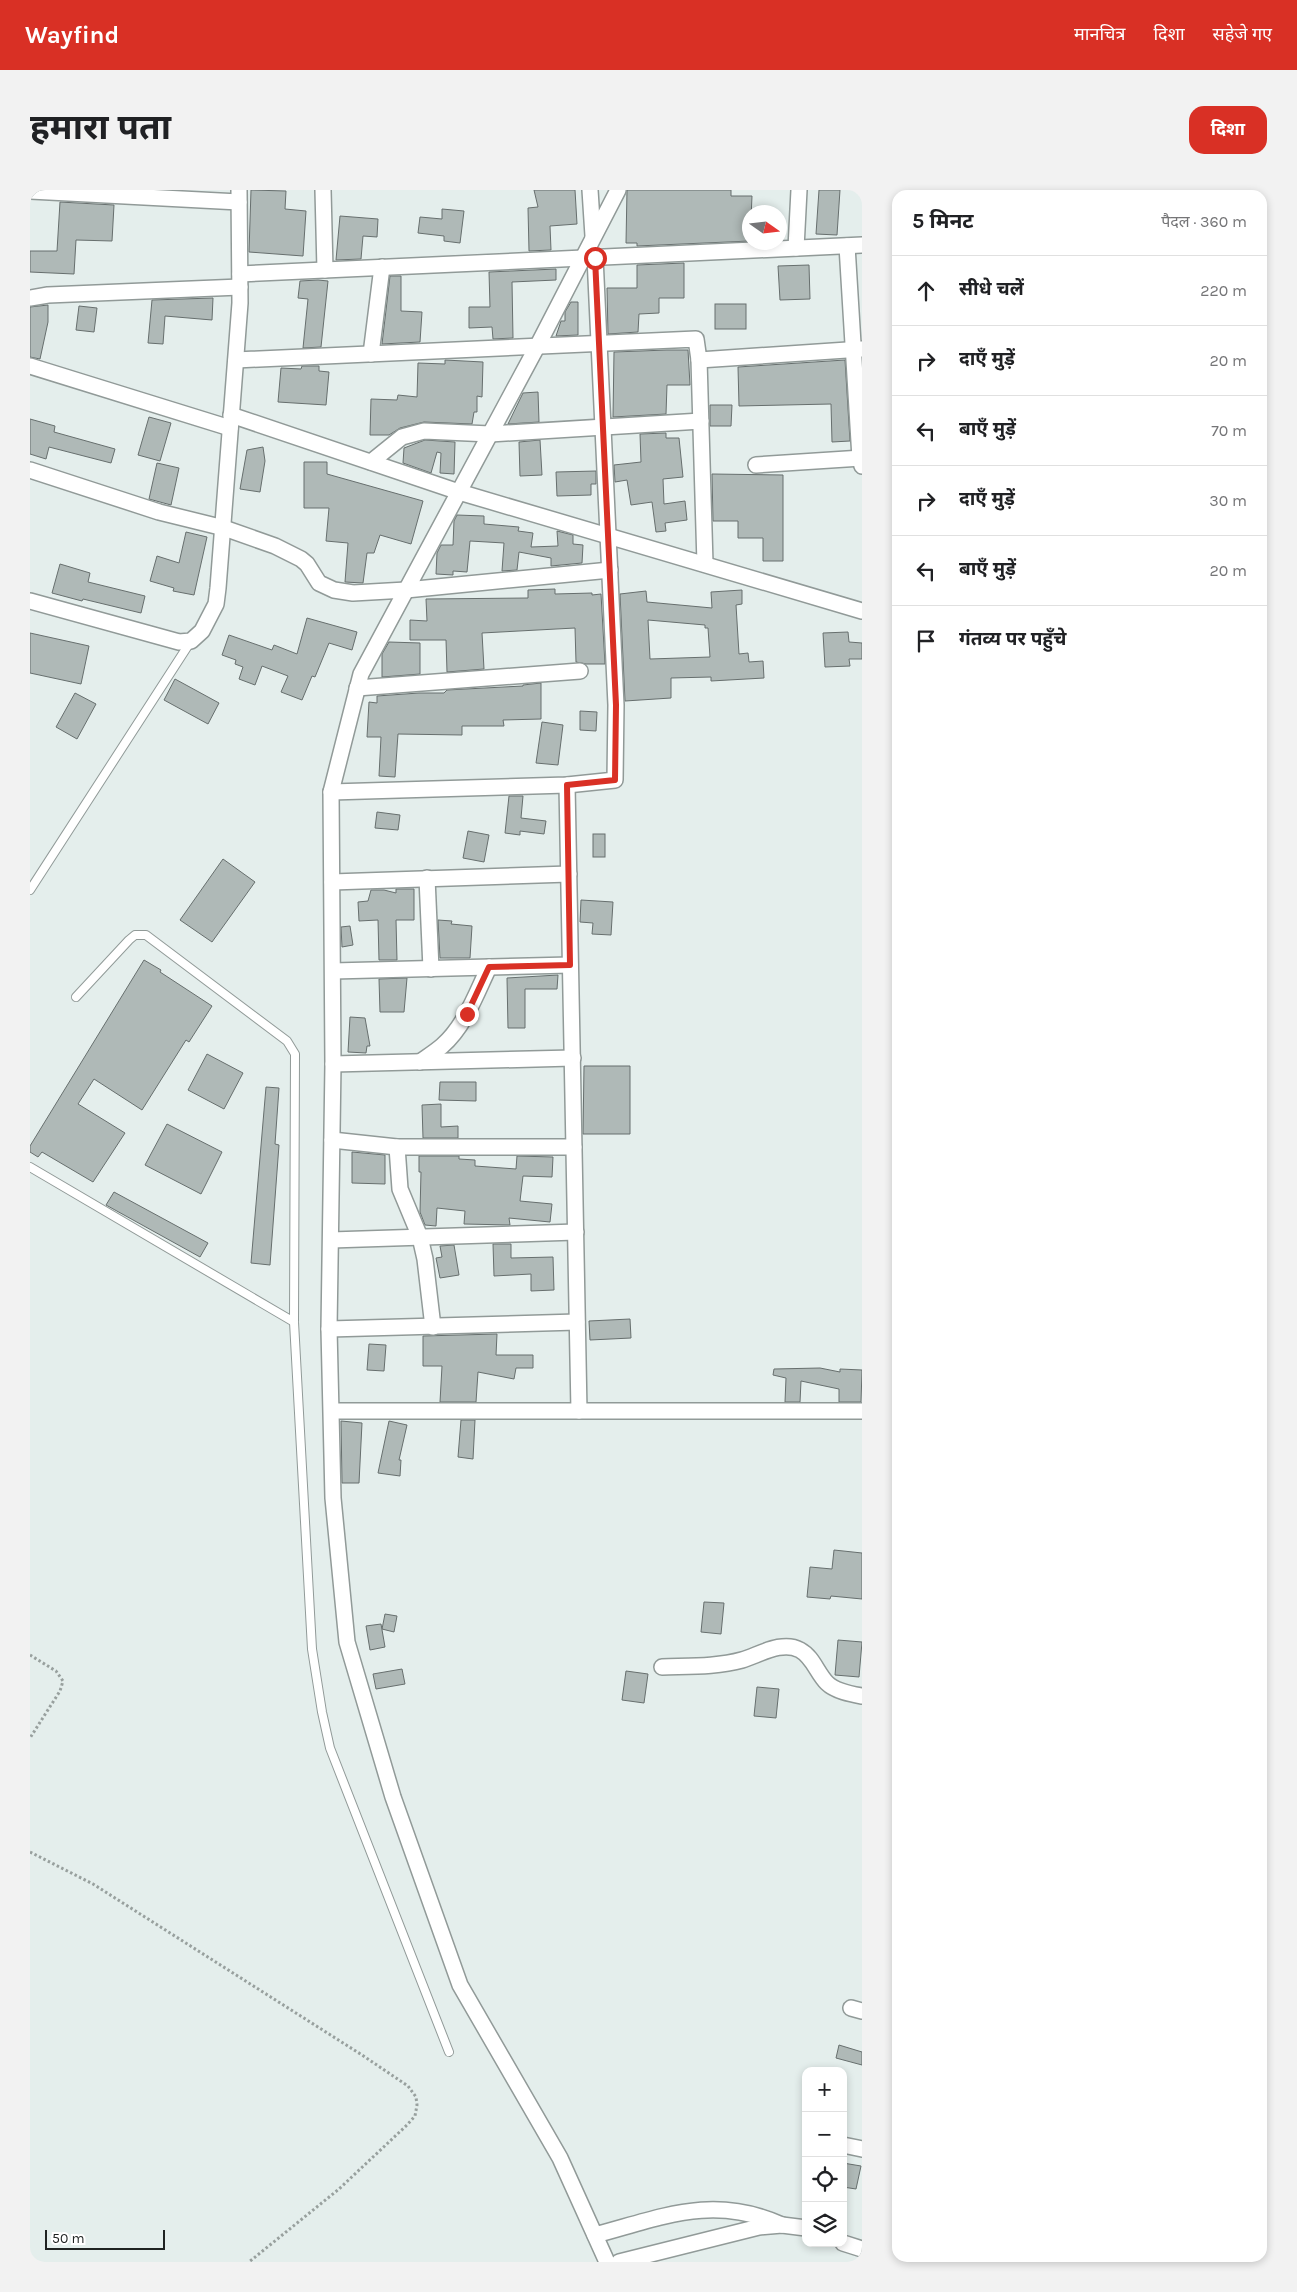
<!DOCTYPE html>
<html lang="hi">
<head>
<meta charset="utf-8">
<style>
  :root { --surface:#fff; --page:#f2f2f2; --text:#202124; --muted:#757577; --line:#e0e0e0; --accent:#d93025 }
  body { margin:0; font-family:Karla,"Noto Sans Devanagari",sans-serif; background:var(--page); color:var(--text) }
  .controls { position:absolute; right:15px; bottom:15px; display:grid; overflow:hidden; border-radius:10px; box-shadow:0 2px 8px #0003 }
  .controls button { width:45px; height:45px; display:grid; place-items:center; padding:0; border:0; border-bottom:1px solid var(--line); background:var(--surface); color:var(--text); font:25px sans-serif }
  .compass { position:absolute; left:712px; top:15px; width:45px; height:45px; border-radius:50%; background:var(--surface); box-shadow:0 2px 8px #0003; rotate:104deg }
  .scale { position:absolute; left:15px; bottom:12px; width:120px; box-sizing:border-box; padding-left:5px; border:2px solid #1f2322; border-top:0; font-size:14px; line-height:18px; white-space:nowrap; color:#1f2322; -webkit-text-stroke:4px #fff; paint-order:stroke }
  .stop { position:absolute; width:15px; height:15px; margin:-11px; border:4px solid #d93025; border-radius:50%; background:#fff }
  .stop.end { background:#d93025; border-color:#fff; box-shadow:0 1px 5px #0008 }
  .list { margin:0; padding:0; list-style:none }
  h2 { display:flex; justify-content:space-between; align-items:center; height:65px; margin:0; padding:0 20px; font-size:21px }
  h2 small { font-size:16px; font-weight:400; color:var(--muted) }
  .list li { display:grid; grid-template-columns:32px 1fr auto; gap:15px; align-items:center; box-sizing:border-box; height:70px; padding:0 20px; border-top:1px solid var(--line) }
  .list b { display:block; font-size:19px; white-space:nowrap }
  .list em { font-size:16px; font-style:normal; color:var(--muted) }
  .icon { flex:none; width:28px; height:28px; fill:none; stroke:currentColor; stroke-width:2; stroke-linecap:round; stroke-linejoin:round }
  .map { position:relative; flex:none; width:832px; height:2072px; overflow:hidden; border-radius:15px }
  header { display:flex; align-items:center; gap:30px; box-sizing:border-box; height:70px; padding:0 25px; background:var(--accent); color:#fff }
  header strong { font-size:24px }
  nav { display:flex; gap:28px; margin-inline-start:auto; font-size:18px }
  .intro { display:flex; align-items:center; justify-content:space-between; box-sizing:border-box; height:120px; padding:0 30px }
  h1 { margin:0; font-size:35px }
  .button { padding:12px 22px; border-radius:15px; background:var(--accent); color:#fff; font-size:18px; font-weight:700 }
  main { display:flex; gap:30px; padding:0 30px }
  aside { flex:1; background:var(--surface); border-radius:15px; box-shadow:0 2px 8px #0003 }
  .map>svg:first-child { display:block }
  .building { fill:#afb9b7; stroke:#676f6e; fill-rule:evenodd }
  .lines { fill:none; stroke-linecap:round; stroke-linejoin:round }
  .service-casing { stroke:#919a98; stroke-width:10 }
  .minor-casing { stroke:#919a98; stroke-width:18 }
  .path { stroke:#98a09e; stroke-width:3; stroke-dasharray:2.5 2.5; stroke-linecap:butt }
  .service { stroke:#fff; stroke-width:8 }
  .minor { stroke:#fff; stroke-width:15 }
  .route { stroke:#d93025; stroke-width:6 }
</style>
</head>
<body>
<header>
<strong>Wayfind</strong>
<nav><a>मानचित्र</a><a>दिशा</a><a>सहेजे गए</a></nav>
</header>
<div class="intro"><h1>हमारा पता</h1><a class="button">दिशा</a></div>
<main>
<div class="map">
<svg width="832" height="2072" viewBox="0 0 832 2072">
  <rect width="100%" height="100%" fill="#e4eeec"/>
  <!-- building -->
  <g class="building">
    <polygon points="221,0 256,1 255,19 276,21 273,66 219,62"/>
    <polygon points="504,0 545,0 547,34 520,36 521,60 499,61 498,18 508,17"/>
    <polygon points="597,0 701,0 701,6 722,6 720,51 607,56 607,53 596,53"/>
    <polygon points="789,0 810,0 807,45 786,44"/>
    <polygon points="30,12 84,15 82,51 46,50 44,84 0,82 0,61 27,61"/>
    <polygon points="412,19 434,21 430,53 414,51 414,46 388,43 390,27 412,29"/>
    <polygon points="310,26 348,29 347,47 333,46 331,69 306,70"/>
    <polygon points="654,73 654,108 629,108 629,123 609,124 608,142 578,144 577,98 607,98 607,75"/>
    <polygon points="779,75 780,109 750,110 748,76"/>
    <polygon points="526,79 526,90 482,92 483,148 463,149 462,137 439,138 439,117 460,117 459,82"/>
    <polygon points="360,86 371,86 371,121 392,122 390,152 352,154"/>
    <polygon points="288,90 298,91 291,157 273,158 278,109 268,108 270,91"/>
    <polygon points="183,108 182,130 135,126 133,154 118,153 122,110"/>
    <polygon points="541,112 548,112 548,145 526,146 531,131 535,131 535,122"/>
    <rect x="685" y="114" width="31" height="25"/>
    <polygon points="18,115 18,132 10,169 0,167 0,117"/>
    <polygon points="49,116 67,118 64,142 46,140"/>
    <polygon points="637,160 658,160 660,195 637,195 636,224 583,227 584,162"/>
    <polygon points="415,170 453,172 452,207 447,206 447,222 444,222 442,234 394,232 370,238 359,245 340,245 341,209 367,210 368,205 387,207 388,173 415,174"/>
    <polygon points="815,170 820,251 802,252 801,214 709,216 708,177"/>
    <polygon points="272,176 289,176 289,181 299,182 296,215 248,212 251,178 271,179"/>
    <polygon points="508,202 509,232 478,234 493,203"/>
    <polygon points="680,215 702,215 701,236 680,236"/>
    <polygon points="119,227 141,233 130,271 108,265"/>
    <polygon points="0,229 25,236 24,242 85,259 81,273 19,257 16,269 0,264"/>
    <polygon points="636,243 636,248 649,248 653,287 633,289 634,314 655,311 657,330 635,333 636,341 626,342 622,312 601,315 597,290 585,292 584,275 611,272 610,244"/>
    <polygon points="395,250 425,252 424,284 410,283 411,263 407,262 401,283 373,273 374,258"/>
    <polygon points="510,250 512,285 490,286 489,252"/>
    <polygon points="233,257 235,271 230,302 210,299 217,260"/>
    <polygon points="274,272 297,272 297,284 393,311 381,354 350,345 344,363 337,363 333,393 315,392 318,353 296,351 299,318 274,318"/>
    <polygon points="127,273 149,278 141,315 119,309"/>
    <polygon points="566,281 566,294 561,294 561,305 527,306 526,282"/>
    <polygon points="682,284 753,285 753,371 733,371 733,348 708,348 708,331 683,331"/>
    <polygon points="427,325 454,326 454,334 489,337 488,341 503,343 501,357 528,356 527,341 543,345 543,354 553,355 552,373 521,376 521,368 489,362 487,380 472,381 474,353 440,351 437,382 423,381 423,385 406,384 407,363 411,355 423,355 424,331"/>
    <polygon points="156,342 177,347 164,405 143,401 144,398 120,391 127,366 149,373"/>
    <polygon points="30,374 60,383 58,392 115,406 111,423 53,409 52,411 22,403"/>
    <polygon points="525,399 525,404 562,403 562,405 571,404 575,474 556,474 546,472 545,438 452,443 454,479 417,482 416,450 380,450 380,430 397,431 396,409 498,408 498,400"/>
    <path d="M712 400V414L706 415 709 464 718 463 719 472 733 471 734 488 681 491V487L641 488V508L595 511 590 404 616 401 617 412 682 418 681 402ZM618 430 675 435V438H678L680 467 620 469Z"/>
    <polygon points="277,428 327,442 322,460 299,453 285,487 282,486 272,510 251,502 258,486 232,476 225,495 209,489 213,477 205,474 206,470 192,465 199,445 242,460 244,455 267,464"/>
    <polygon points="818,442 819,452 832,453 832,469 819,469 820,476 795,477 793,443"/>
    <polygon points="0,443 59,456 51,494 0,483"/>
    <polygon points="359,452 390,453 390,484 352,487 352,464"/>
    <polygon points="145,489 189,513 178,534 134,510"/>
    <polygon points="511,493 511,529 473,530 474,536 432,536 432,545 368,544 365,587 349,586 351,547 337,547 339,512 347,513 347,506 389,503 414,503 417,500 493,496 493,495"/>
    <polygon points="45,503 66,514 47,549 26,537"/>
    <polygon points="550,521 567,522 566,541 550,540"/>
    <polygon points="512,532 533,535 528,575 506,573"/>
    <polygon points="479,606 493,606 491,628 516,631 514,644 490,641 490,645 475,643"/>
    <polygon points="347,622 370,625 368,640 345,638"/>
    <polygon points="438,641 459,645 454,672 433,668"/>
    <rect x="563" y="644" width="12" height="23"/>
    <polygon points="193,669 225,692 182,752 150,730"/>
    <polygon points="366,699 384,699 384,730 366,730 367,770 349,770 348,730 329,731 328,712 338,711 341,700 354,700 366,703"/>
    <polygon points="551,710 583,712 581,745 562,744 563,733 550,732"/>
    <polygon points="408,730 422,731 421,734 442,736 440,768 410,768"/>
    <polygon points="320,736 323,755 312,757 311,737"/>
    <polygon points="114,770 131,780 130,782 182,816 159,852 156,850 112,920 64,889 48,914 95,943 63,992 12,962 8,967 0,962 0,956"/>
    <polygon points="528,785 527,799 495,799 495,838 478,838 477,788"/>
    <polygon points="377,788 374,822 350,822 349,789"/>
    <polygon points="320,827 335,828 340,856 337,856 336,863 318,862"/>
    <polygon points="177,864 213,883 194,919 158,900"/>
    <polygon points="554,876 600,876 600,944 553,944"/>
    <polygon points="410,892 446,892 446,911 409,910"/>
    <polygon points="236,897 249,898 245,954 249,955 240,1075 221,1073"/>
    <polygon points="411,914 411,937 428,936 428,948 393,948 392,915"/>
    <polygon points="137,934 192,962 171,1004 115,975"/>
    <polygon points="322,962 355,965 355,994 322,993"/>
    <polygon points="389,966 429,966 429,969 445,970 445,976 486,979 487,966 523,967 522,987 493,986 490,1011 522,1014 520,1032 479,1028 480,1035 434,1034 435,1021 407,1018 406,1036 395,1035 390,1022 391,982 389,982"/>
    <polygon points="84,1002 178,1053 170,1067 76,1015"/>
    <polygon points="463,1054 481,1054 481,1068 523,1067 524,1100 501,1101 501,1084 464,1086"/>
    <polygon points="424,1055 429,1085 410,1088 406,1068 412,1067 410,1056"/>
    <polygon points="600,1129 601,1148 560,1150 559,1131"/>
    <polygon points="467,1144 466,1165 503,1165 503,1178 486,1178 484,1189 448,1182 446,1212 410,1212 412,1176 393,1176 393,1146"/>
    <polygon points="339,1154 356,1155 354,1181 337,1180"/>
    <polygon points="790,1178 810,1182 810,1179 832,1180 831,1212 809,1212 809,1199 771,1191 770,1212 755,1212 756,1188 743,1185 744,1179"/>
    <polygon points="431,1230 445,1230 443,1269 428,1267"/>
    <polygon points="311,1231 332,1233 329,1293 312,1293"/>
    <polygon points="359,1231 377,1235 369,1270 371,1270 370,1286 348,1283"/>
    <polygon points="804,1360 832,1363 832,1409 801,1406 800,1409 777,1407 780,1377 802,1379"/>
    <polygon points="674,1412 694,1413 691,1444 671,1442"/>
    <polygon points="355,1424 367,1426 364,1442 352,1439"/>
    <polygon points="351,1434 355,1457 340,1460 336,1436"/>
    <polygon points="808,1450 832,1452 829,1487 805,1485"/>
    <polygon points="372,1479 375,1494 346,1499 343,1484"/>
    <polygon points="596,1481 618,1484 614,1513 592,1510"/>
    <polygon points="727,1497 749,1499 746,1528 724,1526"/>
    <polygon points="809,1855 832,1862 832,1875 806,1868"/>
    <polygon points="813,1973 831,1976 826,1999 813,1997"/>
  </g>
  <g class="lines">
    <defs>
      <g id="service">
        <polyline points="0,700 161,451"/>
        <polyline points="46,807 99,750 105,745 116,745 257,851 265,864 264,1132 282,1459 292,1522 300,1558 419,1862"/>
        <polyline points="0,977 264,1132"/>
      </g>
      <g id="minor">
        <polyline points="293,0 295,80"/>
        <polyline points="560,0 563,46"/>
        <polyline points="0,1 209,12"/>
        <polyline points="817,56 830,268 832,276"/>
        <polyline points="766,58 769,0"/>
        <polyline points="210,84 832,55"/>
        <polyline points="0,108 18,105 210,97"/>
        <polyline points="341,164 352,77"/>
        <polyline points="206,170 666,149 669,170 832,159"/>
        <polyline points="669,170 675,374"/>
        <polyline points="0,176 200,238"/>
        <polyline points="201,225 429,302 832,421"/>
        <polyline points="341,272 372,247 394,241 460,244 671,231"/>
        <polyline points="726,275 832,268"/>
        <polyline points="0,280 129,322 194,338 245,356 271,369 277,374 289,393 304,400 323,403 376,400 580,380"/>
        <polyline points="0,411 149,452 161,451 172,441 186,414 188,398 210,113 209,0"/>
        <polyline points="327,498 550,481"/>
        <polyline points="537,595 549,1221"/>
        <polyline points="301,602 537,595 585,590 586,515 565,67"/>
        <polyline points="397,688 401,779"/>
        <polyline points="302,692 539,684"/>
        <polyline points="303,781 540,775"/>
        <path d="M390 872C397 867 405 862 412 856 435 836 446 804 459 777"/>
        <polyline points="303,874 543,868"/>
        <polyline points="302,950 367,957 544,957"/>
        <polyline points="367,957 370,999 390,1047 395,1069 403,1137"/>
        <polyline points="301,1050 546,1042"/>
        <polyline points="299,1139 547,1132"/>
        <polyline points="302,1221 832,1221"/>
        <path d="M632 1477C658 1476 687 1477 712 1470 729 1465 752 1450 770 1460 783 1467 787 1483 797 1493 805 1501 820 1504 832 1506"/>
        <polyline points="821,1818 832,1821"/>
        <polyline points="813,1955 832,1959"/>
        <path d="M565 2045C633 2027 683 2004 752 2035"/>
        <polyline points="813,2053 832,2059"/>
        <polyline points="577,2072 530,1968 430,1795 363,1607 317,1452 303,1308 299,1139 303,874 301,602 331,484 509,153 588,0"/>
        <polyline points="589,2072 729,2037 752,2035 776,2038"/>
      </g>
    </defs>
    <!-- service casing -->
    <use href="#service" class="service-casing"/>
    <!-- minor casing -->
    <use href="#minor" class="minor-casing"/>
    <!-- path -->
    <g class="path">
      <polyline points="0,1465 26,1481 33,1491 30,1501 0,1548"/>
      <polyline points="0,1662 63,1694 332,1865 378,1896 386,1907 387,1915 385,1926 377,1935 309,1999 219,2072"/>
    </g>
    <!-- service -->
    <use href="#service" class="service"/>
    <!-- minor -->
    <use href="#minor" class="minor"/>
  </g>
  <g class="lines">
    <!-- route -->
    <polyline class="route" points="437,824 459,777 540,775 537,595 585,590 586,515 565,68"/>
  </g>
</svg>
<div class="controls">
<button>+</button>
<button>−</button>
<button><svg class="icon" aria-label="locate" viewBox="0 0 24 24"><circle cx="12" cy="12" r="6"/><path d="M12 2v4M12 18v4M2 12h4M18 12h4"/></svg></button>
<button><svg class="icon" aria-label="layers" viewBox="0 0 24 24"><path d="M12 4l9 5-9 5-9-5zM3 14l9 5 9-5"/></svg></button>
</div>
<svg class="compass" viewBox="-18 -18 36 36"><path d="M0-13l5 13h-10z" fill="#e53935"/><path d="M0 13l5-13h-10z" fill="#757577"/></svg>
<div class="scale">50 m</div>
<div class="stop" style="left:565px;top:68px"></div>
<div class="stop end" style="left:437px;top:824px"></div>
</div>
<aside>
<h2>5 मिनट<small>पैदल · 360 m</small></h2>
<ul class="list">
<li><svg class="icon" aria-label="ahead" viewBox="0 0 24 24"><path d="M12 20V5M6 11l6-6 6 6"/></svg><div><b>सीधे चलें</b></div><em>220 m</em></li>
<li><svg class="icon" aria-label="right" viewBox="0 0 24 24"><path d="M7 20v-9h11M14 6l5 5-5 5"/></svg><div><b>दाएँ मुड़ें</b></div><em>20 m</em></li>
<li><svg class="icon" aria-label="left" viewBox="0 0 24 24"><path d="M17 20v-9H6M10 6l-5 5 5 5"/></svg><div><b>बाएँ मुड़ें</b></div><em>70 m</em></li>
<li><svg class="icon" aria-label="right" viewBox="0 0 24 24"><path d="M7 20v-9h11M14 6l5 5-5 5"/></svg><div><b>दाएँ मुड़ें</b></div><em>30 m</em></li>
<li><svg class="icon" aria-label="left" viewBox="0 0 24 24"><path d="M17 20v-9H6M10 6l-5 5 5 5"/></svg><div><b>बाएँ मुड़ें</b></div><em>20 m</em></li>
<li><svg class="icon" aria-label="arrive" viewBox="0 0 24 24"><path d="M6 21V4h12l-3 4 3 4H6"/></svg><div><b>गंतव्य पर पहुँचे</b></div></li>
</ul>
</aside>
</main>
</body>
</html>
